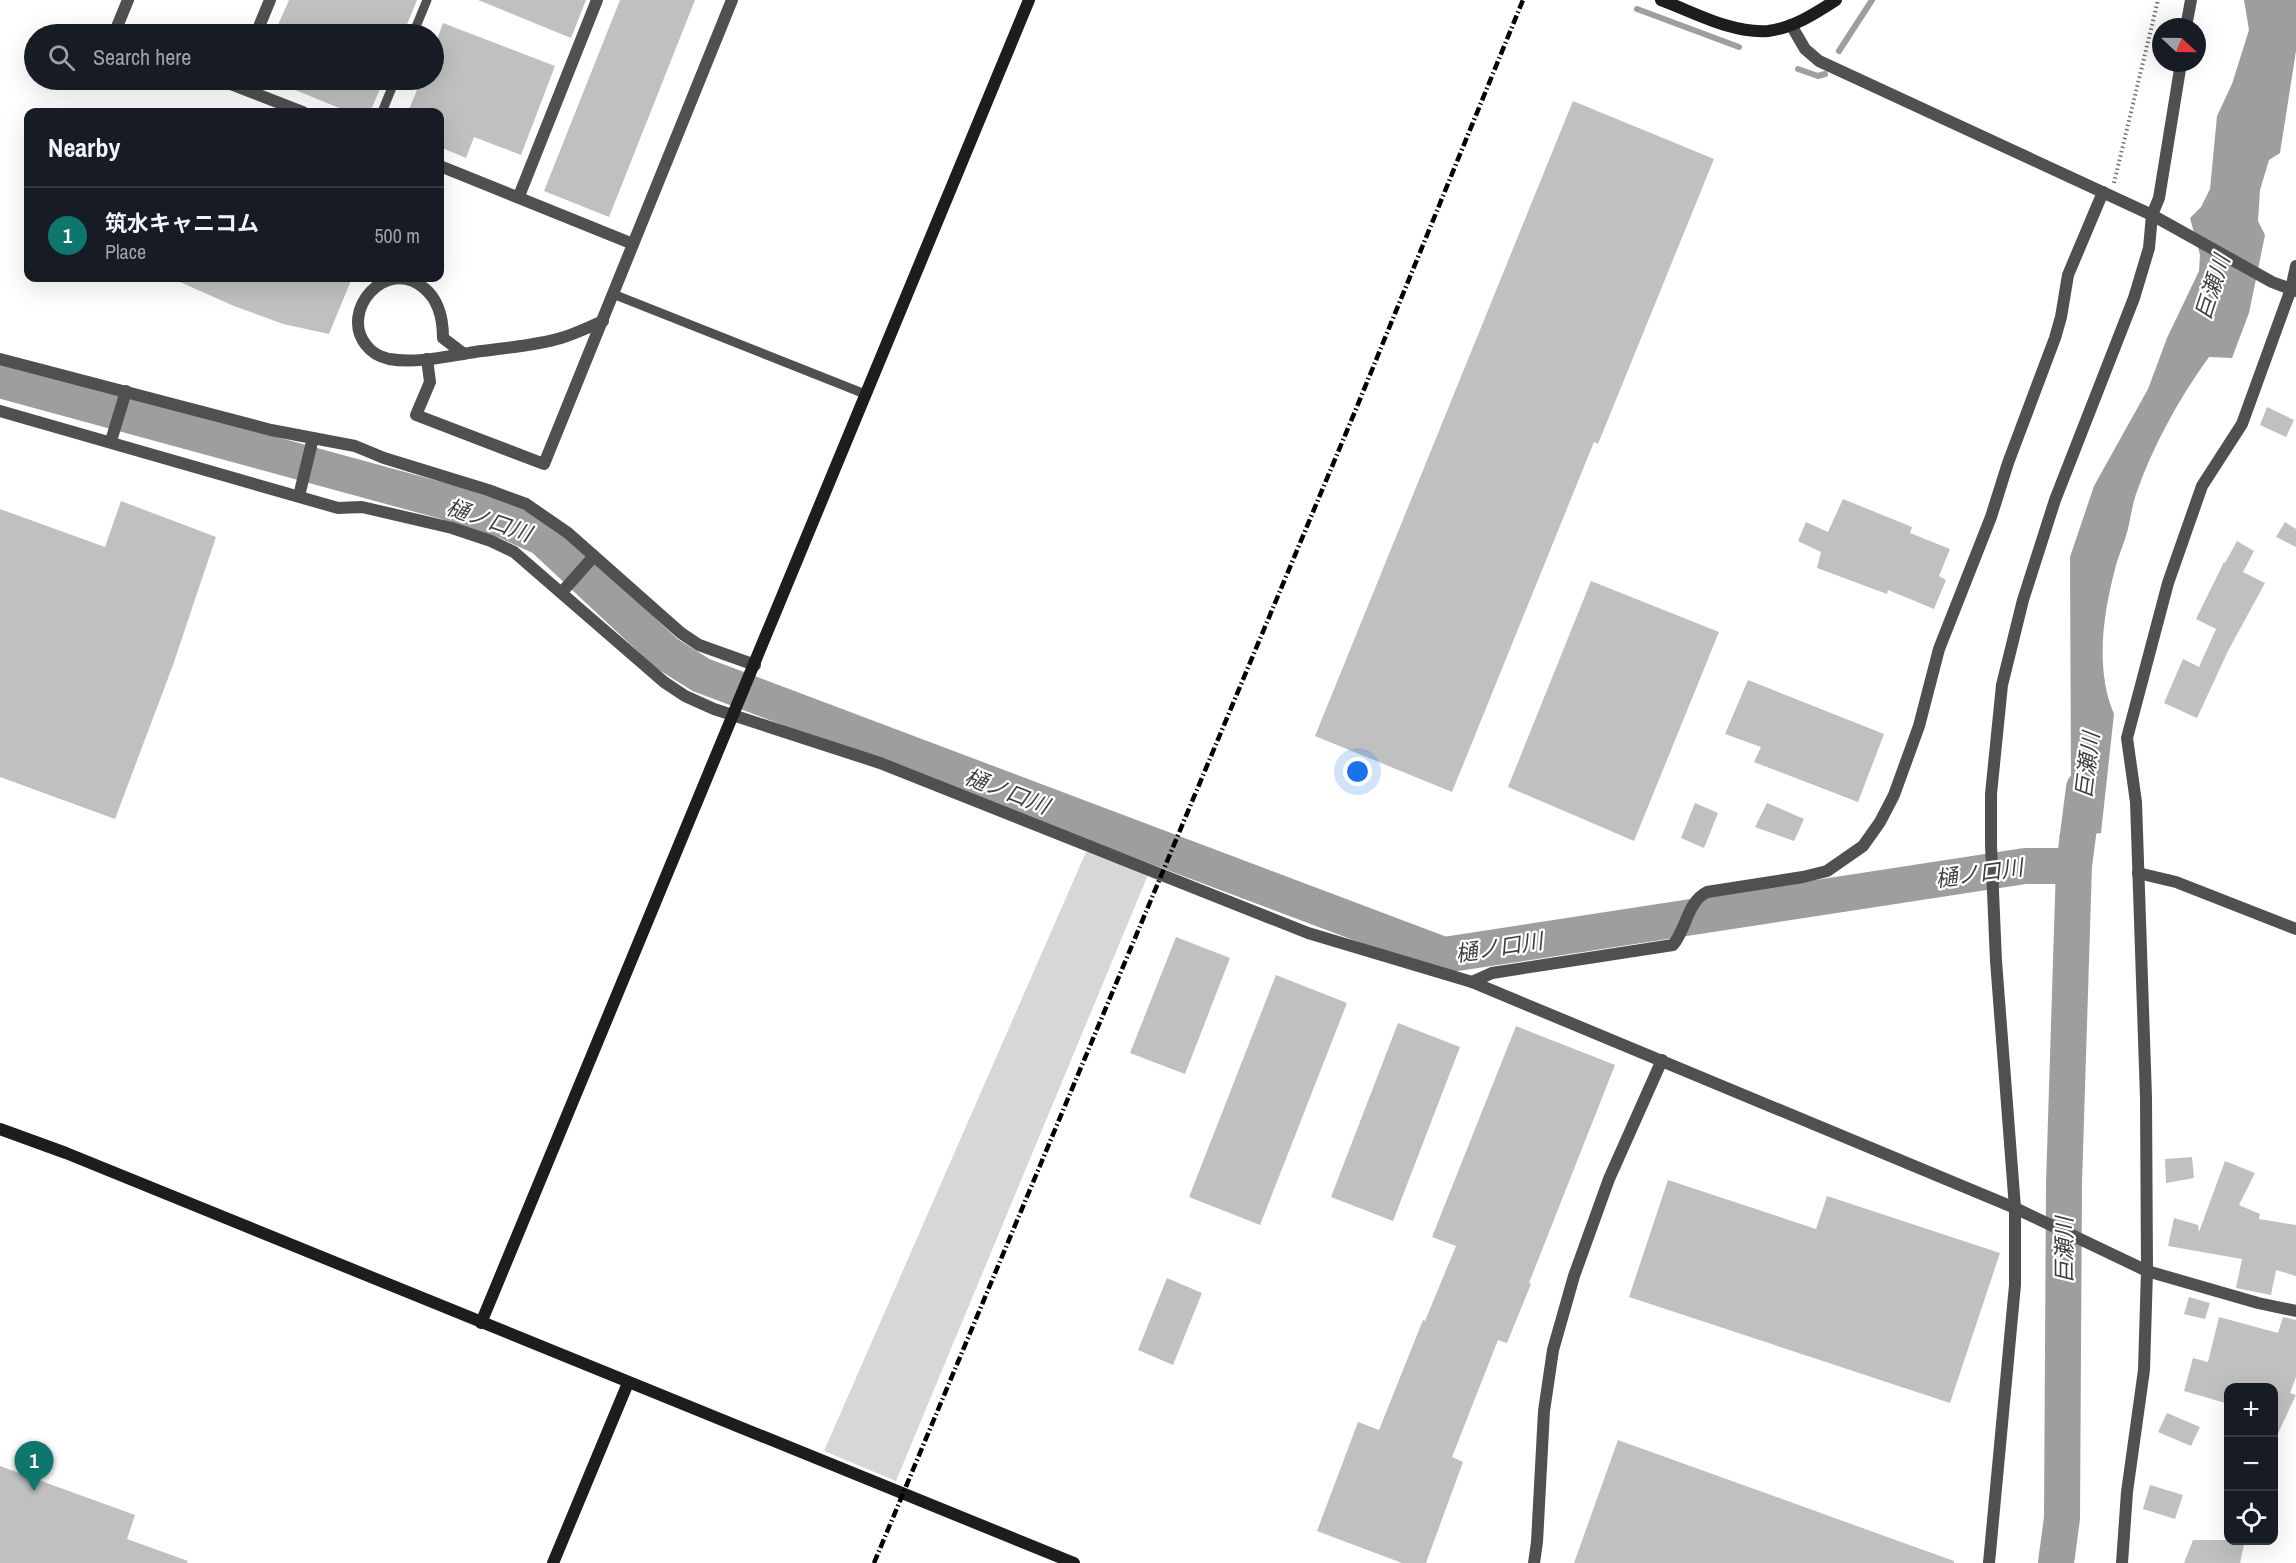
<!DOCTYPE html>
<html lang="en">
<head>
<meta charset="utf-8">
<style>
  :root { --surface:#171b24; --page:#20242c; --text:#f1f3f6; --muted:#9ea1a6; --line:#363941; --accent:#0f766e }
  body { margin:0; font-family:"Archivo Narrow","Noto Sans JP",sans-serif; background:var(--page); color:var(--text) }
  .controls { position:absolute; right:18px; bottom:18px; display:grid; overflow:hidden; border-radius:12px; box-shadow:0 6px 24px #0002 }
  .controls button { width:54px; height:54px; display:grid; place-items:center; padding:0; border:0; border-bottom:2px solid var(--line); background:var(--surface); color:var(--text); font:30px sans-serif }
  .compass { position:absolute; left:2152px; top:18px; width:54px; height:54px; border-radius:50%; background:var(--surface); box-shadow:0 6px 24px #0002; rotate:112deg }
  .you { position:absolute; left:1358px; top:772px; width:21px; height:21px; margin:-15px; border:4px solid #fff; border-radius:50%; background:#1a73e8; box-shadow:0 0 0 9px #1a73e833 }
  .badge { display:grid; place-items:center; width:39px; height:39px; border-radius:50%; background:var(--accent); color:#fff; font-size:20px; font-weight:700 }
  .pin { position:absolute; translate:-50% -50px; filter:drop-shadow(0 2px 3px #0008) }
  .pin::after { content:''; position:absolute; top:32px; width:21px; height:18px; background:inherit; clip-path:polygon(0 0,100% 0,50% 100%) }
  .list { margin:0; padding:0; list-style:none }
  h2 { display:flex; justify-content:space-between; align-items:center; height:78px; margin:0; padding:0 24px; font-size:26px }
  h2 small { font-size:20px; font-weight:400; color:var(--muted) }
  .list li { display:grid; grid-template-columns:39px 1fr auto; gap:18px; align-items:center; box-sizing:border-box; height:96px; padding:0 24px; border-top:2px solid var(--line) }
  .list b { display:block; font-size:22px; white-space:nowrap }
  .list p { margin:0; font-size:20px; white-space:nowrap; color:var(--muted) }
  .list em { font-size:20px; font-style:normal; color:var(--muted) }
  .icon { flex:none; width:33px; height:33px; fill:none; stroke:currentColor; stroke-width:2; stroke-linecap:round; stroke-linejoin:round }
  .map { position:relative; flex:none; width:2296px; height:1563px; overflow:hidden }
  .search { position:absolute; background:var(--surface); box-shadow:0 6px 24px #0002; left:24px; top:24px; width:420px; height:66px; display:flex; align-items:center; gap:15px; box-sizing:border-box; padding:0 21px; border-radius:33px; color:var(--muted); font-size:22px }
  .panel { position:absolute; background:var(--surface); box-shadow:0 6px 24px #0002; left:24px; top:108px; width:420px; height:174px; border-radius:12px }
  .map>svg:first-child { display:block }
  .green { fill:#d7d7d7 }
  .water { fill:#9e9e9e }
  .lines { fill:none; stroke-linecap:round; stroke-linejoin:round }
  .stream { stroke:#9e9e9e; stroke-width:6 }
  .river { stroke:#9e9e9e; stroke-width:36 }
  .building { fill:#c0c0c0 }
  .path { stroke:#727272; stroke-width:4; stroke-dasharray:1.5 3; stroke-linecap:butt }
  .lane { stroke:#505050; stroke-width:9 }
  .street { stroke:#505050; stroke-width:12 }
  .secondary { stroke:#1d1d1d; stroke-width:12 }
  .rail { stroke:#000; stroke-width:4.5; stroke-dasharray:9 3 1.5 3; stroke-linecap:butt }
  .labels { text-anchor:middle; stroke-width:4.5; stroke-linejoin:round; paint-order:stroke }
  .water-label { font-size:22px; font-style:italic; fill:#3f3f3f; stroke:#fff }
</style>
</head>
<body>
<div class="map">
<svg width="2296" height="1563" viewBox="0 0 2296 1563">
  <rect width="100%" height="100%" fill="#fff"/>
  <!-- green -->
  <polygon class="green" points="1086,852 1148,875 896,1481 824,1451"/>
  <!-- water -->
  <path class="water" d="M2244 0H2296V51L2280 153 2269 160 2260 190 2258 221 2265 235 2249 313 2232 358 2209 357C2179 398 2153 446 2136 494 2131 509 2130 525 2125 539 2122 549 2117 559 2115 569 2103 615 2095 669 2114 714L2101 833 2059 838 2071 787 2070 557 2094 486 2148 389 2167 338 2199 271 2200 255 2190 218 2201 207 2210 189 2217 116 2232 84 2249 30Z"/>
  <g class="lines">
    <!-- stream -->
    <g class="stream">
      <polyline points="1637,9 1739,47"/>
      <polyline points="1839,51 1872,0"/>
      <polyline points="1798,69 1818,76 1825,74"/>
    </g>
    <!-- river -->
    <g class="river">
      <polyline points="0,380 447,502 506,521 543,538 666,653 701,675 1444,955 2025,866 2074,866"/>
      <polyline points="2056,1563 2062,1518 2064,1183 2074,866 2084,788"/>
    </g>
  </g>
  <!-- building -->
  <g class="building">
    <polygon points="289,0 417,0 403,34 274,34"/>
    <polygon points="478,0 586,0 571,38"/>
    <polygon points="620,0 695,0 609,217 544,191"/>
    <polygon points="443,23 555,66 521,155 474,137 466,158 440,147 440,112 408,112 421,80 434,80 434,48"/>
    <polygon points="271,80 384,80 370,112 349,112"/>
    <polygon points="1573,101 1714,159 1598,444 1594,442 1452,792 1315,736"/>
    <polygon points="171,278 352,278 329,334 283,324 234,306"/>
    <polygon points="2267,407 2294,420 2286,437 2260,425"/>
    <polygon points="1843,499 1912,527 1910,533 1950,549 1939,576 1946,580 1934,609 1888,590 1887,594 1817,568 1821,552 1798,541 1806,522 1828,532"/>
    <polygon points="121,501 216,537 173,665 115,819 0,777 0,509 105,547"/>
    <polygon points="2285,522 2296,529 2296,547 2276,537"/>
    <polygon points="2237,541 2254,551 2243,572 2265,583 2228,651 2197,718 2164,703 2183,659 2199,667 2216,629 2196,619 2224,562 2225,563"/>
    <polygon points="1591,581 1719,632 1634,841 1508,787"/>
    <polygon points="1748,680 1884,734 1858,802 1754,762 1761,747 1725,734"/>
    <polygon points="1695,803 1718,813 1704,848 1681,838"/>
    <polygon points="1767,803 1804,819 1794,841 1755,827"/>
    <polygon points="1176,937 1230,958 1185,1074 1130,1053"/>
    <polygon points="1276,975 1347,1003 1260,1225 1189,1197"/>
    <polygon points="1398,1023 1460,1047 1393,1221 1331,1197"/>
    <polygon points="1516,1026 1615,1065 1529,1283 1531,1284 1507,1343 1498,1340 1452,1457 1463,1462 1426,1563 1402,1563 1317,1531 1358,1422 1379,1430 1423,1320 1425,1321 1456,1246 1432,1237"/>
    <polygon points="2192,1157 2194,1178 2166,1183 2165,1159"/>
    <polygon points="2225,1161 2255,1173 2239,1205 2260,1214 2259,1219 2296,1225 2296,1276 2276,1270 2271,1295 2236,1288 2242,1259 2168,1246 2174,1218 2198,1225 2199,1232"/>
    <polygon points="1668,1180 1816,1229 1827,1196 2000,1253 1950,1403 1629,1297"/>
    <polygon points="1167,1278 1202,1293 1173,1365 1138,1350"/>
    <polygon points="2189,1297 2210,1303 2205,1319 2184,1314"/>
    <polygon points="2219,1317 2278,1333 2283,1317 2296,1320 2296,1377 2290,1393 2296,1395 2274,1442 2274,1388 2229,1388 2229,1404 2184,1391 2193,1358 2208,1362"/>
    <polygon points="2167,1413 2200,1427 2191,1446 2158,1432"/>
    <polygon points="1618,1440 1954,1561 1954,1563 1574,1563"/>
    <polygon points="0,1466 135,1515 127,1539 188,1561 187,1563 0,1563"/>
    <polygon points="2150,1485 2183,1495 2175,1519 2143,1509"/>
    <polygon points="2193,1540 2245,1540 2240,1563 2184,1563"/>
  </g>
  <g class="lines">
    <!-- path -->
    <polyline class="path" points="2114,183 2158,0"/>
    <!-- lane -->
    <g class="lane">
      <polyline points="413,34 427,0"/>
      <polyline points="382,112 395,80"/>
      <polyline points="613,294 865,394"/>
    </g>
    <!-- street -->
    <g class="street">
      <polyline points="1791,25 1805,49 1819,61 2152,215 2272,282 2296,291"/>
      <polyline points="2186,27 2191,0"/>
      <polyline points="114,34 128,0"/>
      <polyline points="256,34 270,0"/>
      <polyline points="220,80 303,112"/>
      <polyline points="440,166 633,244"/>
      <polyline points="519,196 597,0"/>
      <path d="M464 354 443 338C443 320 439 300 424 288 386 256 339 311 366 345 372 353 380 357 389 359 416 364 448 356 475 352 503 348 534 346 561 338 575 334 589 327 603 321"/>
      <polyline points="0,359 271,430 355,446 384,458 488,490 526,504 568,533 681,633 699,645 755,665"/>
      <polyline points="427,359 430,382 416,415 544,464 732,0"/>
      <polyline points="0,411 338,508 362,507 452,528 491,541 514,552 664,682 685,696 714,709 880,763 1308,933 1472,982 2015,1208 2147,1271 2258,1303 2296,1311"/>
      <polyline points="111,441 126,391"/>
      <polyline points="299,496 313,438"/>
      <polyline points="562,592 594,556"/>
      <polyline points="2138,873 2176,882 2296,929"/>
      <path d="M1472 982 1492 973 1673 945C1687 928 1687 902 1707 892L1803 877 1827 871 1863 846 1880 822 1894 795 1919 726 1939 649 1991 517 2008 463 2055 338 2061 317 2068 275 2103 192"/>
      <polyline points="1534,1563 1537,1542 1544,1411 1553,1350 1574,1276 1609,1179 1662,1060"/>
      <polyline points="1989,1563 2015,1285 2015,1208 1996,961 1991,845 1991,794 2002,685 2023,600 2055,500 2134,298 2149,248 2152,215 2159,198 2181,63"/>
      <polyline points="2122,1563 2127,1492 2144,1370 2147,1271 2146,1098 2136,802 2127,738 2168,583 2202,486 2242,424 2291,289 2296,266"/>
    </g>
    <!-- secondary -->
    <g class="secondary">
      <path d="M1661 0C1694 12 1732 34 1768 31 1793 28 1816 13 1836 0"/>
      <polyline points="0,1129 66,1153 1074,1563"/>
      <polyline points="481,1323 1029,0"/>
      <polyline points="553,1563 628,1383"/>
    </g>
    <!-- rail -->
    <polyline class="rail" points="874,1563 1356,409 1523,0"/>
  </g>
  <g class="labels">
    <!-- water labels -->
    <g class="water-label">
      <text transform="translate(2212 287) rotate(-72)" y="8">巨瀬川</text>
      <text transform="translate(489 520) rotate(19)" y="8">樋ノ口川</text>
      <text transform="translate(2087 765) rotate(-83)" y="8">巨瀬川</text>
      <text transform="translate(1007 791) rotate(21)" y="8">樋ノ口川</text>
      <text transform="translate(1979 873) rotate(-8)" y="8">樋ノ口川</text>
      <text transform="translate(1499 947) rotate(-9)" y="8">樋ノ口川</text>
      <text transform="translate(2064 1250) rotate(-90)" y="8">巨瀬川</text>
    </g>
  </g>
</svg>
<div class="controls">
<button>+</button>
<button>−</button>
<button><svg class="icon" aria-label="locate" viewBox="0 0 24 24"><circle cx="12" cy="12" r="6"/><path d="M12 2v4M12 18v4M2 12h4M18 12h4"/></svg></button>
</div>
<svg class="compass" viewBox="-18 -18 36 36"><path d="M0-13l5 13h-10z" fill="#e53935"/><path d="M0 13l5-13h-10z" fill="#9ea1a6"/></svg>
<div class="you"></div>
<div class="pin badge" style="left:34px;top:1491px">1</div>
<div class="search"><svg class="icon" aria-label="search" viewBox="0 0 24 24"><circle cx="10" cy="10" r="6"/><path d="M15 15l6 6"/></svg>Search here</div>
<section class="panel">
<h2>Nearby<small></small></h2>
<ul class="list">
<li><span class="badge">1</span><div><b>筑水キャニコム</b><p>Place</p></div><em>500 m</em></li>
</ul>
</section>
</div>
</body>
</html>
